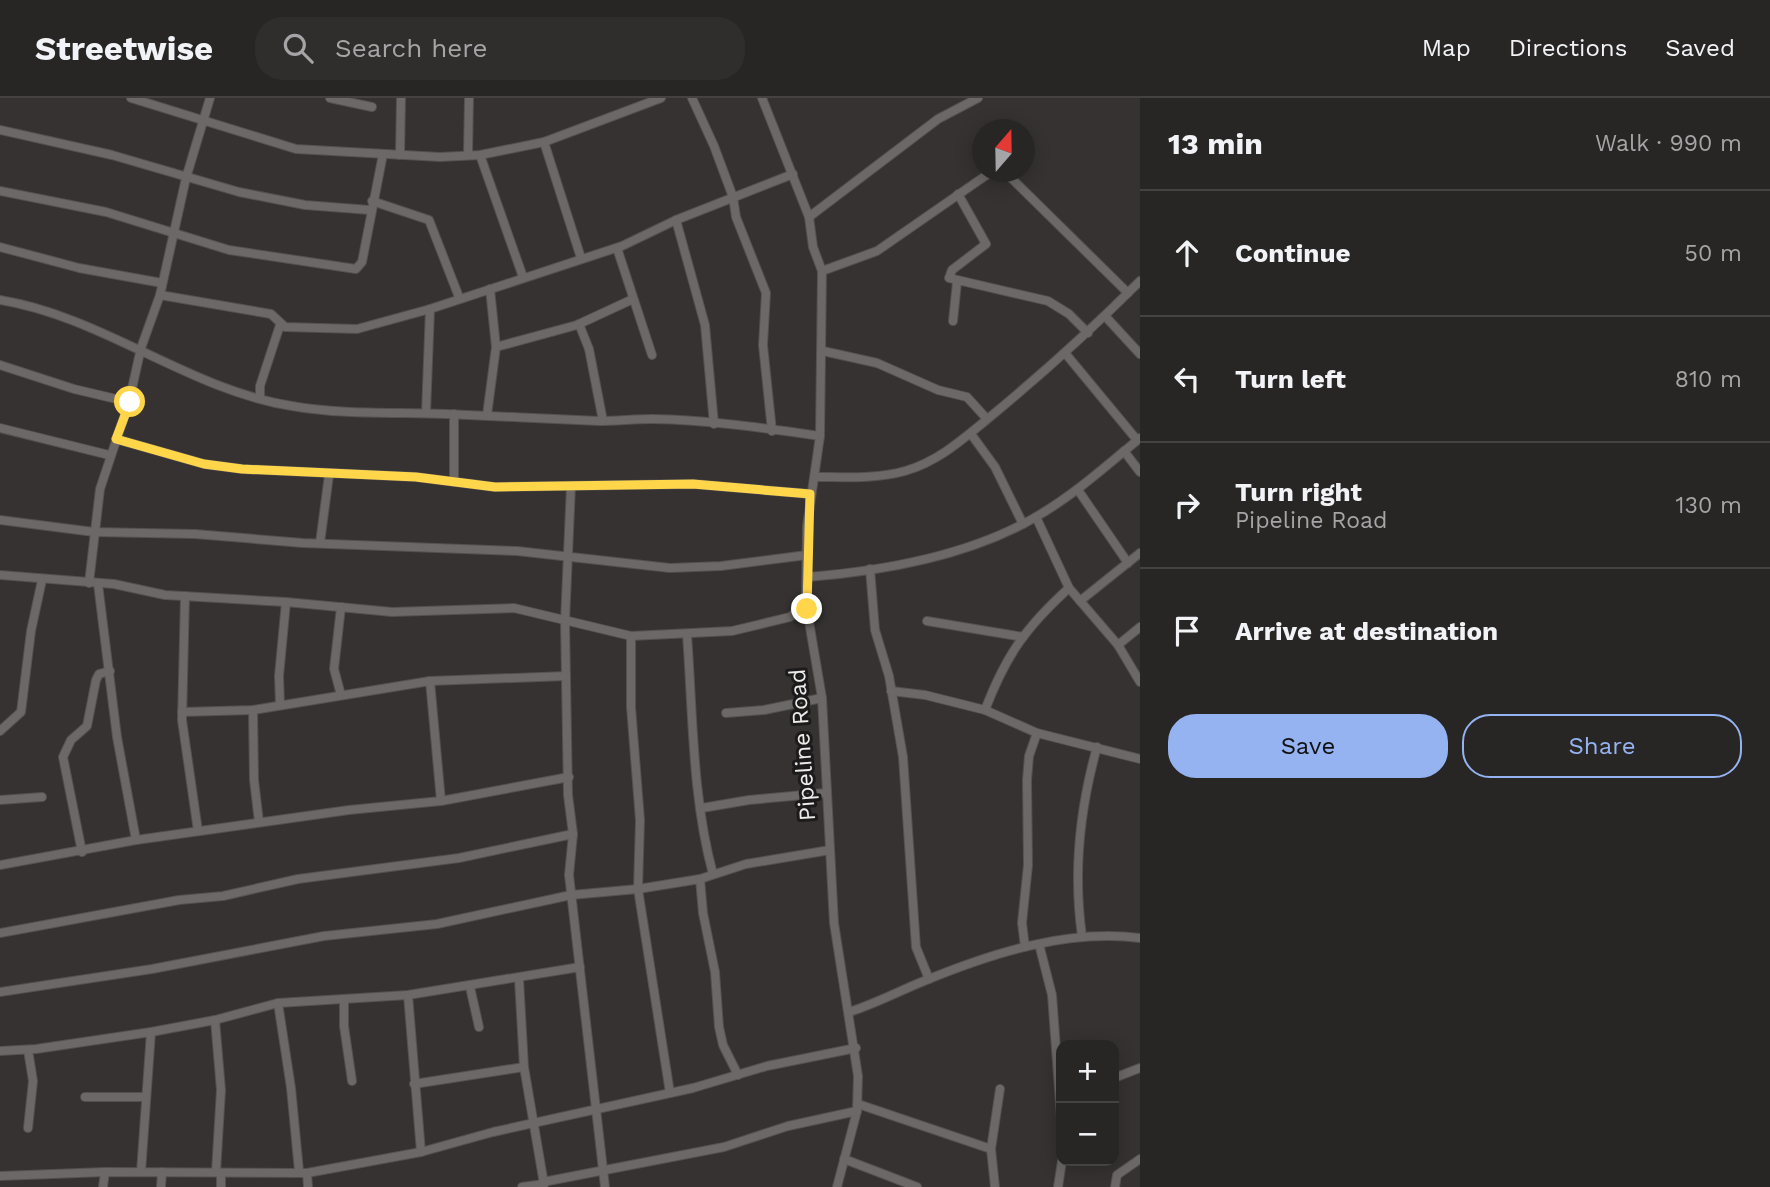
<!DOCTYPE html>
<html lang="en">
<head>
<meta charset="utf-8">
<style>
  :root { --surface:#282625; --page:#302e2d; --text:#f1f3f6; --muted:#a5a5a7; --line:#444342; --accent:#95b2f1 }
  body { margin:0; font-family:"Work Sans",sans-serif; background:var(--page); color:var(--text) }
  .controls { position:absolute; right:21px; bottom:21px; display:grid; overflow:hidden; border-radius:14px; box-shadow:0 4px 18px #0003 }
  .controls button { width:63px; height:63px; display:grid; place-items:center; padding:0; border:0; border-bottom:2px solid var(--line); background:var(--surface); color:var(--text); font:35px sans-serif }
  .compass { position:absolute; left:972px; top:21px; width:63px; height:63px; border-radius:50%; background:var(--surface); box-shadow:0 4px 18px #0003; rotate:20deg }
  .stop { position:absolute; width:21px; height:21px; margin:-16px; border:5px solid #ffd54a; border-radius:50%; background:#fff }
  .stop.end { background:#ffd54a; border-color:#fff; box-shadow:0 2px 7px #0008 }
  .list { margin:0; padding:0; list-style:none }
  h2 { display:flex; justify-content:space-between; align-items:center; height:91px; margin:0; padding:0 28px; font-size:30px }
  h2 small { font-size:23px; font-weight:400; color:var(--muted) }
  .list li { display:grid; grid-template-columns:46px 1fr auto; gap:21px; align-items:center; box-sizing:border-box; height:126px; padding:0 28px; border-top:2px solid var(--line) }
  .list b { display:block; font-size:26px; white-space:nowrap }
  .list p { margin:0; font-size:23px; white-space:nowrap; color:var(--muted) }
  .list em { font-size:23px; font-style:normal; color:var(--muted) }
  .actions { display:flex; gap:14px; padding:21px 28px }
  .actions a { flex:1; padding:16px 0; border:2px solid var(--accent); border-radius:28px; text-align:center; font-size:24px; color:var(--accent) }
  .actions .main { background:var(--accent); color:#111 }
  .icon { flex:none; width:38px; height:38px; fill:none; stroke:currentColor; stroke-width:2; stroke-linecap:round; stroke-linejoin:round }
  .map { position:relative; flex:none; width:1140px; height:1089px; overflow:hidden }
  header { display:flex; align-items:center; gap:42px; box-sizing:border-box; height:98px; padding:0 35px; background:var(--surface); border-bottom:2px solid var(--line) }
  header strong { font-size:33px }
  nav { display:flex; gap:38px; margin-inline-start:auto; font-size:24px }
  .search { width:490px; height:63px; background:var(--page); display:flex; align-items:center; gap:18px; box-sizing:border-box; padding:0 24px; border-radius:28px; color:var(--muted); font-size:26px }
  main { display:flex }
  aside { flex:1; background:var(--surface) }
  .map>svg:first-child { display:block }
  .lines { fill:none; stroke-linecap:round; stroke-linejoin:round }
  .minor-casing { stroke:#535050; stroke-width:10 }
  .minor { stroke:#6c6867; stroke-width:8 }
  .route { stroke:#ffd54a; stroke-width:9 }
  .labels { text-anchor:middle; stroke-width:6; stroke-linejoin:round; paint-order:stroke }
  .street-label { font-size:23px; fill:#edebeb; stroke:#1c1a1a }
</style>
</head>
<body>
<header>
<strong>Streetwise</strong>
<div class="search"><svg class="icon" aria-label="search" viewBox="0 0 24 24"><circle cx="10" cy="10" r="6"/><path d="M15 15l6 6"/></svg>Search here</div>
<nav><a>Map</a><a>Directions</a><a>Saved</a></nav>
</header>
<main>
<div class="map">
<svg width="1140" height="1089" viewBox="0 0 1140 1089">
  <rect width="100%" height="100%" fill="#353231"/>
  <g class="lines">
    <defs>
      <g id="minor">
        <polyline points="131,0 296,51 440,59 480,57 544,44 661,0"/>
        <polyline points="330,0 372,9"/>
        <polyline points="692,0 714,48 733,99 736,119 766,195 763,247 772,333"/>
        <polyline points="762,0 809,119 813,149 822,173 820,338 807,428 806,506 822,600 834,825 858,978 857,1013 837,1089"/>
        <polyline points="0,32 112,57 239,94 305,107 370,112"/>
        <polyline points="544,44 581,160"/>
        <polyline points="468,56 469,0"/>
        <polyline points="400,57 401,0"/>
        <polyline points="480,57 523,179"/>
        <polyline points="1005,74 1128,195"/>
        <polyline points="0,93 106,114 229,152 356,171 362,164 383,56"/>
        <polyline points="958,96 986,146 952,172 949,180 1048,203 1069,216 1088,235"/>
        <polyline points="372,103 429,122 459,199"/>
        <polyline points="809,119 938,21 978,0"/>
        <polyline points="676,122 705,227 714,326"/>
        <polyline points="0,149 79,170 162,185"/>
        <polyline points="617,150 652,257"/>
        <polyline points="822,173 877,153 991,74"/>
        <polyline points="160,197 271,216 285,229 357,231 430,211 622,148 676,122 793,76"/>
        <path d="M0 202C104 219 189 292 292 308 343 317 395 314 446 316 497 318 548 321 599 323 617 323 634 321 652 321 708 322 765 330 820 338"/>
        <polyline points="1105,218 1140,256"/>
        <polyline points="953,223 957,184"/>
        <polyline points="579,226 589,251 603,323"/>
        <polyline points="496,249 577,227 633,201"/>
        <polyline points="823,253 877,265 938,292 967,299 987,321"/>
        <polyline points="1065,255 1137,342"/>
        <polyline points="0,267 74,291 129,304"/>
        <polyline points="260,301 260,288 280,227"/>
        <polyline points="426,315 430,211"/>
        <polyline points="487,317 496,249 490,191"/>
        <polyline points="0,330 109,357"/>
        <polyline points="971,336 995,369 1023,426"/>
        <polyline points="116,341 204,366 242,371 416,379 495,389 693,386 810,396"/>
        <polyline points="1124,353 1140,374"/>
        <path d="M815 379C844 379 877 381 905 373 939 363 963 341 990 319 1042 276 1092 231 1140 183"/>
        <polyline points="454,384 454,316"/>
        <polyline points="571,388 565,523 568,697 573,736 569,777 605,1089"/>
        <polyline points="1078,392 1128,465"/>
        <polyline points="1036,419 1069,490 1118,547 1140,584"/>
        <polyline points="0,422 94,434 195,436 303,445 517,453 670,470 721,468 807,457"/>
        <polyline points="320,445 329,377"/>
        <polyline points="870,471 875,532 889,578 903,659 916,849 929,881"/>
        <polyline points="0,477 114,486 165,497 286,504 392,514 514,510 631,538 732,533 790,519 806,506"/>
        <path d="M808 479C883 473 968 458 1034 420 1073 398 1106 368 1140 340"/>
        <polyline points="89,485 100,391 129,304 141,250 160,197 186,80 210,0"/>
        <polyline points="98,486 117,639 136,742"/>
        <polyline points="185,498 182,622 198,733"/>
        <polyline points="1080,503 1140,455"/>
        <polyline points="927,523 1023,539"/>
        <path d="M687 537C693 616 692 699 713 776"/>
        <polyline points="631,538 631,609 640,722 638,791 670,995"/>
        <polyline points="1118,547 1140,529"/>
        <polyline points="430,583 441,703"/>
        <polyline points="891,593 925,597 985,612 1037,635 1140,661"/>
        <polyline points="341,597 334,571 341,509"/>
        <polyline points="280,607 279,578 286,504"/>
        <polyline points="253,612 254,682 259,724"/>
        <path d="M985 612C1006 557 1026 529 1069 490"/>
        <polyline points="182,614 253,612 430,583 566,578"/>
        <polyline points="726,615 764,612 822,600"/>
        <polyline points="0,633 21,614 31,533 42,482"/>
        <polyline points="0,702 42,699"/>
        <polyline points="702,710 749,702 825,695"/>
        <polyline points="82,754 63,659 71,642 87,628 96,582 99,576 110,573"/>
        <polyline points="0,767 136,742 349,712 441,703 569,679"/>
        <polyline points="700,781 703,815 715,874 719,929 723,947 738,977"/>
        <polyline points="0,835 179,802 223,798 298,781 459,760 573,736"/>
        <path d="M1082 838C1073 775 1080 710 1097 649"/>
        <polyline points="1039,846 1052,897 1061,1018"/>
        <polyline points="1025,849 1022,825 1028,767 1027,682 1029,658 1037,635"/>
        <polyline points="519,881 524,969 544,1086"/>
        <polyline points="470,889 479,929"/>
        <polyline points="0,894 152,871 324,838 437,826 571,797 638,791 700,781 746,766 830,752"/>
        <polyline points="408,897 421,1054"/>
        <polyline points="344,903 344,928 352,983"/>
        <polyline points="278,905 291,990 299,1073"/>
        <path d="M849 914C875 906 899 893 924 883 992 855 1067 831 1140 840"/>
        <polyline points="215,922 221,992 216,1074"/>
        <polyline points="0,953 36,951 151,934 215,922 278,905 408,897 580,869"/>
        <polyline points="1114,980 1140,970"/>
        <polyline points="414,986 524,969"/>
        <polyline points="85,999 145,999"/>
        <polyline points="858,1006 991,1051"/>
        <polyline points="28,1030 33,983 28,952"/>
        <polyline points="844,1061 917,1089"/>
        <polyline points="141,1074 151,934"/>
        <polyline points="221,1075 221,1089"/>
        <polyline points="307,1075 308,1089"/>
        <polyline points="0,1078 105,1074 307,1075 421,1054 493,1034 693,990 767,968 856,950"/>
        <polyline points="543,1084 724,1049 788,1028 857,1013"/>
        <polyline points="103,1089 105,1074"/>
        <polyline points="161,1089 162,1074"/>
        <polyline points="522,1089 544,1086"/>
        <polyline points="995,1089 991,1051 1000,991"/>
        <polyline points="1058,1089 1062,1063"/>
        <polyline points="1115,1089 1117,1077 1140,1061"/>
      </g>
    </defs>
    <!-- minor casing -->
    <use href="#minor" class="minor-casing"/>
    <!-- minor -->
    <use href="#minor" class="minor"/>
  </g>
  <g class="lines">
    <!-- route -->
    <polyline class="route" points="130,304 116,341 204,366 242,371 416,379 495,389 693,386 810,396 807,511"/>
  </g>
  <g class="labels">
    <!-- street labels -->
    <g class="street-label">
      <text transform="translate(802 647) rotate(-94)" y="8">Pipeline Road</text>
    </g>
  </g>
</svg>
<div class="controls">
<button>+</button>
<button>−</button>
</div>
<svg class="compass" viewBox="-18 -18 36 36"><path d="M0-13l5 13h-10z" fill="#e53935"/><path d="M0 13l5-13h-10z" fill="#a5a5a7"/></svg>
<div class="stop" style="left:130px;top:304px"></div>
<div class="stop end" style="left:807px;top:511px"></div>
</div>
<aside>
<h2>13 min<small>Walk · 990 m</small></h2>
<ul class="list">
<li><svg class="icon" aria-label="ahead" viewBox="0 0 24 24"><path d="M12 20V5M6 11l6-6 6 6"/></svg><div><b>Continue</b></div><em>50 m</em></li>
<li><svg class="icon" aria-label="left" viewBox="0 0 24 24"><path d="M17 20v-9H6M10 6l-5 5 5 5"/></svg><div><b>Turn left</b></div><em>810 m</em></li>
<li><svg class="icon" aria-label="right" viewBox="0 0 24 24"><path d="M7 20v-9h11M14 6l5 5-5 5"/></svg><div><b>Turn right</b><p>Pipeline Road</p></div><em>130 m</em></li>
<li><svg class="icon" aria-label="arrive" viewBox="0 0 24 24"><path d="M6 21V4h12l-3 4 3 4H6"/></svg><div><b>Arrive at destination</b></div></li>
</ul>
<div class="actions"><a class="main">Save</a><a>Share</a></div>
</aside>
</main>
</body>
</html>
